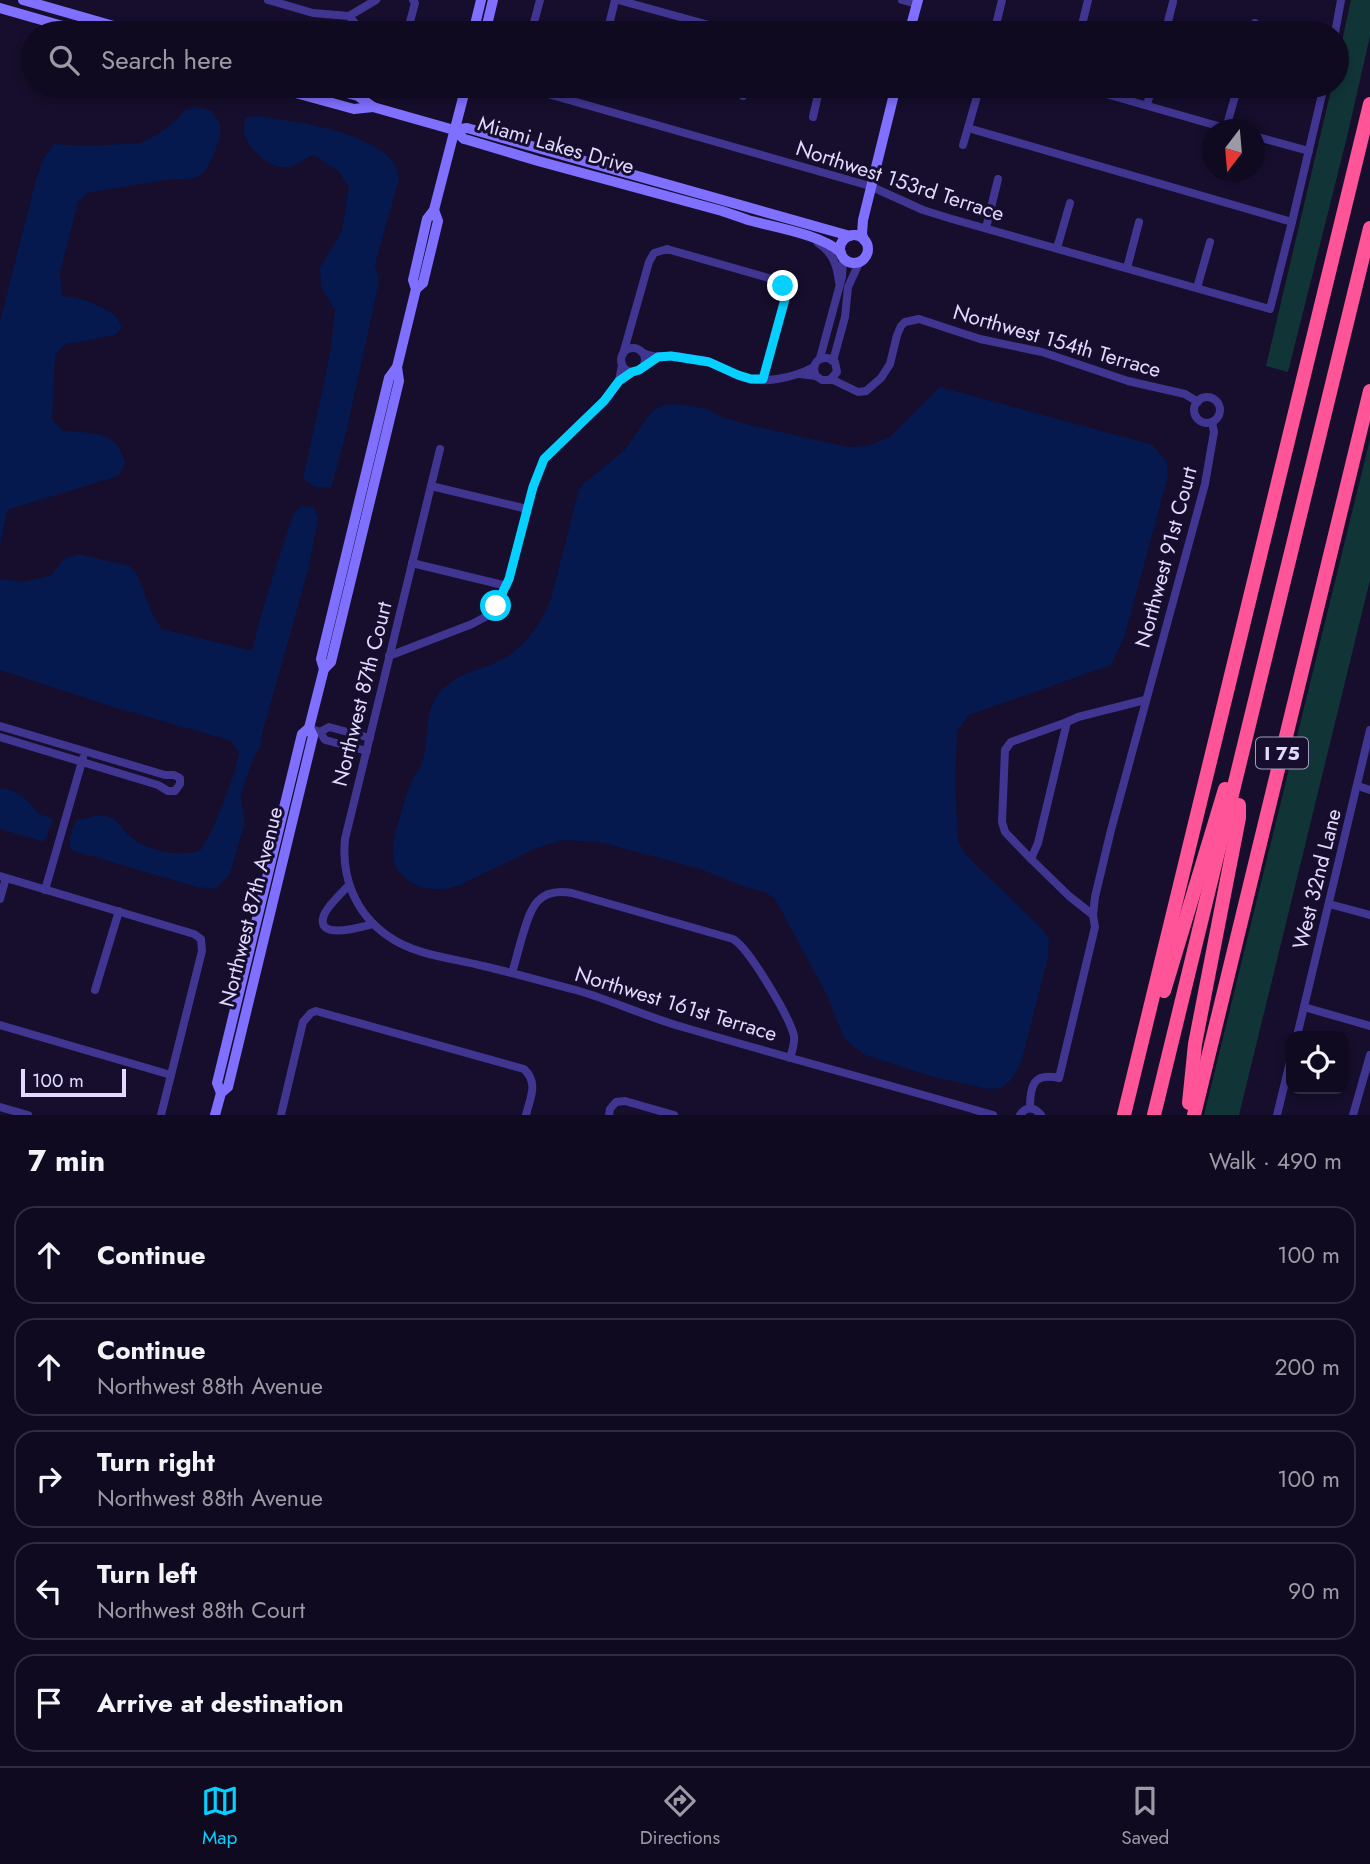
<!DOCTYPE html>
<html lang="en">
<head>
<meta charset="utf-8">
<style>
  :root { --surface:#100a21; --page:#1e182e; --text:#f1f3f6; --muted:#9c9aa5; --line:#302b3f; --accent:#05d0ff }
  body { margin:0; font-family:Jost,sans-serif; background:var(--page); color:var(--text) }
  .controls { position:absolute; right:21px; bottom:21px; display:grid; overflow:hidden; border-radius:14px; box-shadow:0 4px 10px #0003 }
  .controls button { width:63px; height:63px; display:grid; place-items:center; padding:0; border:0; border-bottom:2px solid var(--line); background:var(--surface); color:var(--text); font:35px sans-serif }
  .compass { position:absolute; left:1202px; top:119px; width:63px; height:63px; border-radius:50%; background:var(--surface); box-shadow:0 4px 10px #0003; rotate:196deg }
  .scale { position:absolute; left:21px; bottom:18px; width:105px; box-sizing:border-box; padding-left:7px; border:4px solid #e1d9ff; border-top:0; font-size:19px; line-height:24px; white-space:nowrap; color:#e1d9ff; -webkit-text-stroke:5px #160e2c; paint-order:stroke }
  .stop { position:absolute; width:21px; height:21px; margin:-16px; border:5px solid #05d0ff; border-radius:50%; background:#fff }
  .stop.end { background:#05d0ff; border-color:#fff; box-shadow:0 2px 7px #0008 }
  .list { margin:0; padding:0; list-style:none }
  h2 { display:flex; justify-content:space-between; align-items:center; height:91px; margin:0; padding:0 28px; font-size:30px }
  h2 small { font-size:23px; font-weight:400; color:var(--muted) }
  .list li { display:grid; grid-template-columns:46px 1fr auto; gap:21px; align-items:center; box-sizing:border-box; height:98px; margin:0 14px 14px; padding:0 14px; border:2px solid var(--line); border-radius:21px }
  .list b { display:block; font-size:26px; white-space:nowrap }
  .list p { margin:0; font-size:23px; white-space:nowrap; color:var(--muted) }
  .list em { font-size:23px; font-style:normal; color:var(--muted) }
  .icon { flex:none; width:38px; height:38px; fill:none; stroke:currentColor; stroke-width:2; stroke-linecap:round; stroke-linejoin:round }
  .map { position:relative; flex:none; width:1370px; height:1115px; overflow:hidden }
  .search { position:absolute; background:var(--surface); box-shadow:0 4px 10px #0003; left:21px; right:21px; top:21px; height:77px; display:flex; align-items:center; gap:18px; box-sizing:border-box; padding:0 24px; border-radius:38px; color:var(--muted); font-size:26px }
  .sheet { height:651px; background:var(--surface) }
  nav { display:flex; justify-content:space-around; align-items:center; box-sizing:border-box; height:98px; border-top:2px solid var(--line); background:var(--surface); font-size:19px; color:var(--muted) }
  nav a { display:grid; justify-items:center; gap:4px }
  nav .on { color:var(--accent) }
  .map>svg:first-child { display:block }
  .green { fill:#113537 }
  .water { fill:#05194e }
  .lines { fill:none; stroke-linecap:round; stroke-linejoin:round }
  .street { stroke:#403590; stroke-width:8 }
  .secondary { stroke:#8070ff; stroke-width:10 }
  .highway { stroke:#ff5497; stroke-width:14 }
  .route { stroke:#05d0ff; stroke-width:9 }
  .labels { text-anchor:middle; stroke-width:6; stroke-linejoin:round; paint-order:stroke }
  .shield { fill:#160e2c; stroke:#a49cc0; stroke-width:2 }
  .shield-label { font-size:19px; font-weight:bold; fill:#e1d9ff }
  .street-label { font-size:21px; fill:#e1d9ff; stroke:#160e2c }
</style>
</head>
<body>
<div class="map">
<svg width="1370" height="1115" viewBox="0 0 1370 1115">
  <rect width="100%" height="100%" fill="#160e2c"/>
  <!-- green -->
  <g class="green">
    <polygon points="1351,0 1370,0 1370,36 1347,137 1288,372 1266,366 1332,86 1337,86 1337,64"/>
    <polygon points="1370,439 1370,580 1239,1115 1204,1115"/>
  </g>
  <!-- water -->
  <g class="water">
    <path d="M197 107 210 110 220 123V136L214 154 206 170 196 178 166 180 86 193 78 202 60 273 62 296C76 296 107 307 116 317 119 321 120 324 122 328L115 335 66 344 55 354 52 420 63 431C91 433 119 430 125 464L118 476 7 510 0 546V322L36 180 43 160 54 144 87 146 140 143 155 136 176 121 185 110Z"/>
    <path d="M259 116C297 122 370 131 395 164 397 168 398 174 399 179L375 265 379 282 346 433 331 488 315 487 303 479 330 355 335 310 321 287 320 268 342 231 349 187 338 171 314 155C305 157 297 166 288 167 273 170 253 153 247 140 243 133 244 125 245 117Z"/>
    <path d="M940 387 1153 445 1167 462 1168 476 1124 638 1111 665 969 715 957 730 955 784 958 840 965 854 1040 927 1049 939 1048 957 1023 1056 1017 1071 1009 1082 1001 1088 989 1089 930 1076 865 1055 845 1040 827 995 775 899 765 892 745 887 700 869 604 843 565 840 536 848 458 886C440 892 417 890 403 876 395 869 392 858 393 847 393 836 407 792 412 781 415 775 420 769 422 762 431 739 421 714 441 691 456 674 477 671 497 662 522 651 542 624 551 599L579 489 584 483 624 451 650 414 660 406 671 404 694 406 709 410 724 418 758 427 848 447 868 446 891 436Z"/>
    <path d="M302 506 314 507 318 519 309 567 262 734 261 745 253 759 241 793 242 806 245 822 230 874 216 889 197 887 71 850C68 839 71 831 76 821 87 818 97 813 109 817 118 820 122 828 128 835 145 851 180 858 201 850L214 826 234 774 239 752 229 740 110 706 0 670V579L24 582 52 575 65 558 79 554 129 566 137 574 154 618 162 629 252 651C263 604 279 558 294 513Z"/>
    <path d="M3 788C17 791 30 800 37 813L53 819 44 842 0 829V789Z"/>
  </g>
  <g class="lines">
    <!-- street -->
    <g class="street">
      <polyline points="268,0 313,13 349,16"/>
      <polyline points="618,0 738,33"/>
      <polyline points="902,0 917,4"/>
      <polyline points="349,16 376,0"/>
      <polyline points="349,16 363,33"/>
      <polyline points="532,30 540,0"/>
      <polyline points="407,33 415,3 413,0"/>
      <polyline points="607,33 615,0"/>
      <polyline points="682,33 685,19"/>
      <polyline points="994,33 1002,0"/>
      <polyline points="1080,33 1088,0"/>
      <polyline points="1165,33 1173,2"/>
      <polyline points="1252,33 1255,23"/>
      <polyline points="1335,33 1341,0"/>
      <polyline points="520,86 870,186 923,210 952,219 1270,309 1292,222 1324,86"/>
      <polyline points="1078,86 1232,130"/>
      <polyline points="743,96 745,86"/>
      <polyline points="1147,105 1152,86"/>
      <polyline points="813,117 820,86"/>
      <polyline points="968,128 1292,222"/>
      <polyline points="1226,128 1238,86"/>
      <polyline points="1254,136 1309,151"/>
      <polyline points="963,145 980,86"/>
      <polyline points="986,228 998,179"/>
      <path d="M818 243C833 253 837 265 839 282"/>
      <polyline points="1057,248 1070,203"/>
      <polyline points="1127,268 1139,222"/>
      <polyline points="1197,288 1210,242"/>
      <circle cx="633" cy="360" r="12"/>
      <path d="M643 353C656 359 662 355 675 356 685 357 694 359 703 360 716 363 727 371 739 376 762 385 793 378 814 367"/>
      <path d="M623 354 649 262 654 253 667 249 772 279C782 283 785 289 785 299L763 379"/>
      <polyline points="820,358 842,277 843,257"/>
      <polyline points="833,361 845,317 848,287 860,261"/>
      <path d="M800 374 816 376 822 380H830L837 372 835 362 828 358C817 357 811 365 816 376"/>
      <polyline points="831,379 858,392 866,391 881,378 890,364 897,335 901,326 905,322 919,319 980,339 1042,352 1128,381 1185,394 1198,402"/>
      <circle cx="1207" cy="410" r="13"/>
      <path d="M440 449 345 839C341 878 356 914 388 936 414 955 452 958 483 966 514 973 545 982 576 990 614 1001 649 1018 686 1028 788 1058 891 1085 993 1115"/>
      <polyline points="431,486 527,509"/>
      <polyline points="412,563 507,586"/>
      <polyline points="389,656 472,624 487,616 496,605 509,579 533,487 544,459 608,397 619,381 622,365"/>
      <polyline points="0,726 165,775 174,775 180,778 180,784 175,791 168,791 158,785 0,737"/>
      <polyline points="309,728 320,732 325,740 367,751"/>
      <polyline points="320,732 329,727 370,738"/>
      <polyline points="1358,786 1370,790"/>
      <polyline points="1031,859 1005,832 1002,822 1005,750 1011,742 1067,722"/>
      <polyline points="0,876 194,934 201,939 202,951 161,1115"/>
      <path d="M349 885C341 894 328 905 324 915 314 942 364 926 373 924"/>
      <polyline points="45,890 83,758"/>
      <polyline points="0,899 6,878"/>
      <polyline points="1329,904 1370,915"/>
      <polyline points="1093,915 1069,896 1031,859 1038,843 1067,722 1078,717 1145,700"/>
      <path d="M512 973C516 960 519 947 523 934 531 907 538 887 572 893L733 939C749 948 790 1018 794 1036 795 1044 792 1051 790 1058"/>
      <polyline points="95,990 119,911"/>
      <polyline points="1304,1007 1370,1026"/>
      <polyline points="0,1025 171,1075"/>
      <polyline points="1297,1036 1370,730"/>
      <polyline points="0,1107 28,1115"/>
      <path d="M1030 1108C1030 1086 1033 1072 1059 1078L1095 927 1093 915 1095 897 1111 830 1205 484 1214 432 1212 422"/>
      <path d="M281 1115 303 1022 311 1013 316 1011 524 1069C539 1083 530 1098 526 1115"/>
      <polyline points="609,1115 610,1109 616,1102 625,1101 674,1115"/>
      <path d="M1020 1115C1026 1106 1035 1107 1041 1115"/>
      <polyline points="1277,1115 1291,1058"/>
      <polyline points="1353,1115 1370,1055"/>
    </g>
    <!-- secondary -->
    <g class="secondary">
      <polyline points="23,0 138,33"/>
      <polyline points="0,8 87,33"/>
      <polyline points="473,33 481,0"/>
      <polyline points="485,33 493,0"/>
      <polyline points="909,33 918,0"/>
      <polyline points="270,86 354,109 373,107"/>
      <polyline points="321,86 358,96 373,107 454,130 467,128 850,236"/>
      <path d="M454 130 464 139 468 140 538 161 722 211C731 214 740 217 748 220 773 227 824 235 841 253"/>
      <circle cx="854" cy="249" r="14"/>
      <polyline points="864,240 862,234 863,220 896,86"/>
      <polyline points="416,289 423,283 438,221 434,210"/>
      <polyline points="324,669 331,662 399,381 397,367"/>
      <polyline points="221,1093 217,1083 302,734 309,728"/>
      <polyline points="215,1115 221,1093 228,1087 313,736 309,728 324,669 321,659 389,378 397,367 416,289 413,280 427,219 434,210 466,86"/>
    </g>
    <!-- highway -->
    <g class="highway">
      <polyline points="1164,991 1225,789"/>
      <polyline points="1189,1103 1195,1044 1239,818 1239,805"/>
      <polyline points="1124,1115 1370,104"/>
      <polyline points="1154,1115 1370,228"/>
      <polyline points="1194,1115 1370,391"/>
    </g>
  </g>
  <g class="lines">
    <!-- route -->
    <polyline class="route" points="496,606 509,579 533,487 544,459 604,401 619,381 632,372 639,370 658,357 671,356 709,362 738,375 751,379 763,379 785,299 783,286"/>
  </g>
  <g class="labels">
    <!-- shield labels -->
    <rect class="shield" x="1256" y="737.5" width="52" height="31" rx="5"/>
    <g class="shield-label">
      <text x="1282" y="760">I 75</text>
    </g>
    <!-- street labels -->
    <g class="street-label">
      <text transform="translate(556 145) rotate(16)" y="7">Miami Lakes Drive</text>
      <text transform="translate(900 181) rotate(18)" y="7">Northwest 153rd Terrace</text>
      <text transform="translate(1057 341) rotate(16)" y="7">Northwest 154th Terrace</text>
      <text transform="translate(1166 557) rotate(-75)" y="7">Northwest 91st Court</text>
      <text transform="translate(362 694) rotate(-76)" y="7">Northwest 87th Court</text>
      <text transform="translate(1317 879) rotate(-76)" y="7">West 32nd Lane</text>
      <text transform="translate(251 907) rotate(-76)" y="7">Northwest 87th Avenue</text>
      <text transform="translate(676 1004) rotate(17)" y="7">Northwest 161st Terrace</text>
    </g>
  </g>
</svg>
<div class="controls">
<button><svg class="icon" aria-label="locate" viewBox="0 0 24 24"><circle cx="12" cy="12" r="6"/><path d="M12 2v4M12 18v4M2 12h4M18 12h4"/></svg></button>
</div>
<svg class="compass" viewBox="-18 -18 36 36"><path d="M0-13l5 13h-10z" fill="#e53935"/><path d="M0 13l5-13h-10z" fill="#9c9aa5"/></svg>
<div class="scale">100 m</div>
<div class="stop" style="left:496px;top:606px"></div>
<div class="stop end" style="left:783px;top:286px"></div>
<div class="search"><svg class="icon" aria-label="search" viewBox="0 0 24 24"><circle cx="10" cy="10" r="6"/><path d="M15 15l6 6"/></svg>Search here</div>
</div>
<section class="sheet">
<h2>7 min<small>Walk · 490 m</small></h2>
<ul class="list">
<li><svg class="icon" aria-label="ahead" viewBox="0 0 24 24"><path d="M12 20V5M6 11l6-6 6 6"/></svg><div><b>Continue</b></div><em>100 m</em></li>
<li><svg class="icon" aria-label="ahead" viewBox="0 0 24 24"><path d="M12 20V5M6 11l6-6 6 6"/></svg><div><b>Continue</b><p>Northwest 88th Avenue</p></div><em>200 m</em></li>
<li><svg class="icon" aria-label="right" viewBox="0 0 24 24"><path d="M7 20v-9h11M14 6l5 5-5 5"/></svg><div><b>Turn right</b><p>Northwest 88th Avenue</p></div><em>100 m</em></li>
<li><svg class="icon" aria-label="left" viewBox="0 0 24 24"><path d="M17 20v-9H6M10 6l-5 5 5 5"/></svg><div><b>Turn left</b><p>Northwest 88th Court</p></div><em>90 m</em></li>
<li><svg class="icon" aria-label="arrive" viewBox="0 0 24 24"><path d="M6 21V4h12l-3 4 3 4H6"/></svg><div><b>Arrive at destination</b></div></li>
</ul>
</section>
<nav>
<a class="on"><svg class="icon" aria-label="map" viewBox="0 0 24 24"><path d="M3 6l6-2 6 2 6-2v14l-6 2-6-2-6 2zM9 4v14M15 6v14"/></svg>Map</a>
<a><svg class="icon" aria-label="directions" viewBox="0 0 24 24"><path d="M12 3l9 9-9 9-9-9zM9 14v-3h6M13 9l2 2-2 2"/></svg>Directions</a>
<a><svg class="icon" aria-label="saved" viewBox="0 0 24 24"><path d="M7 4h10v16l-5-4-5 4z"/></svg>Saved</a>
</nav>
</body>
</html>
